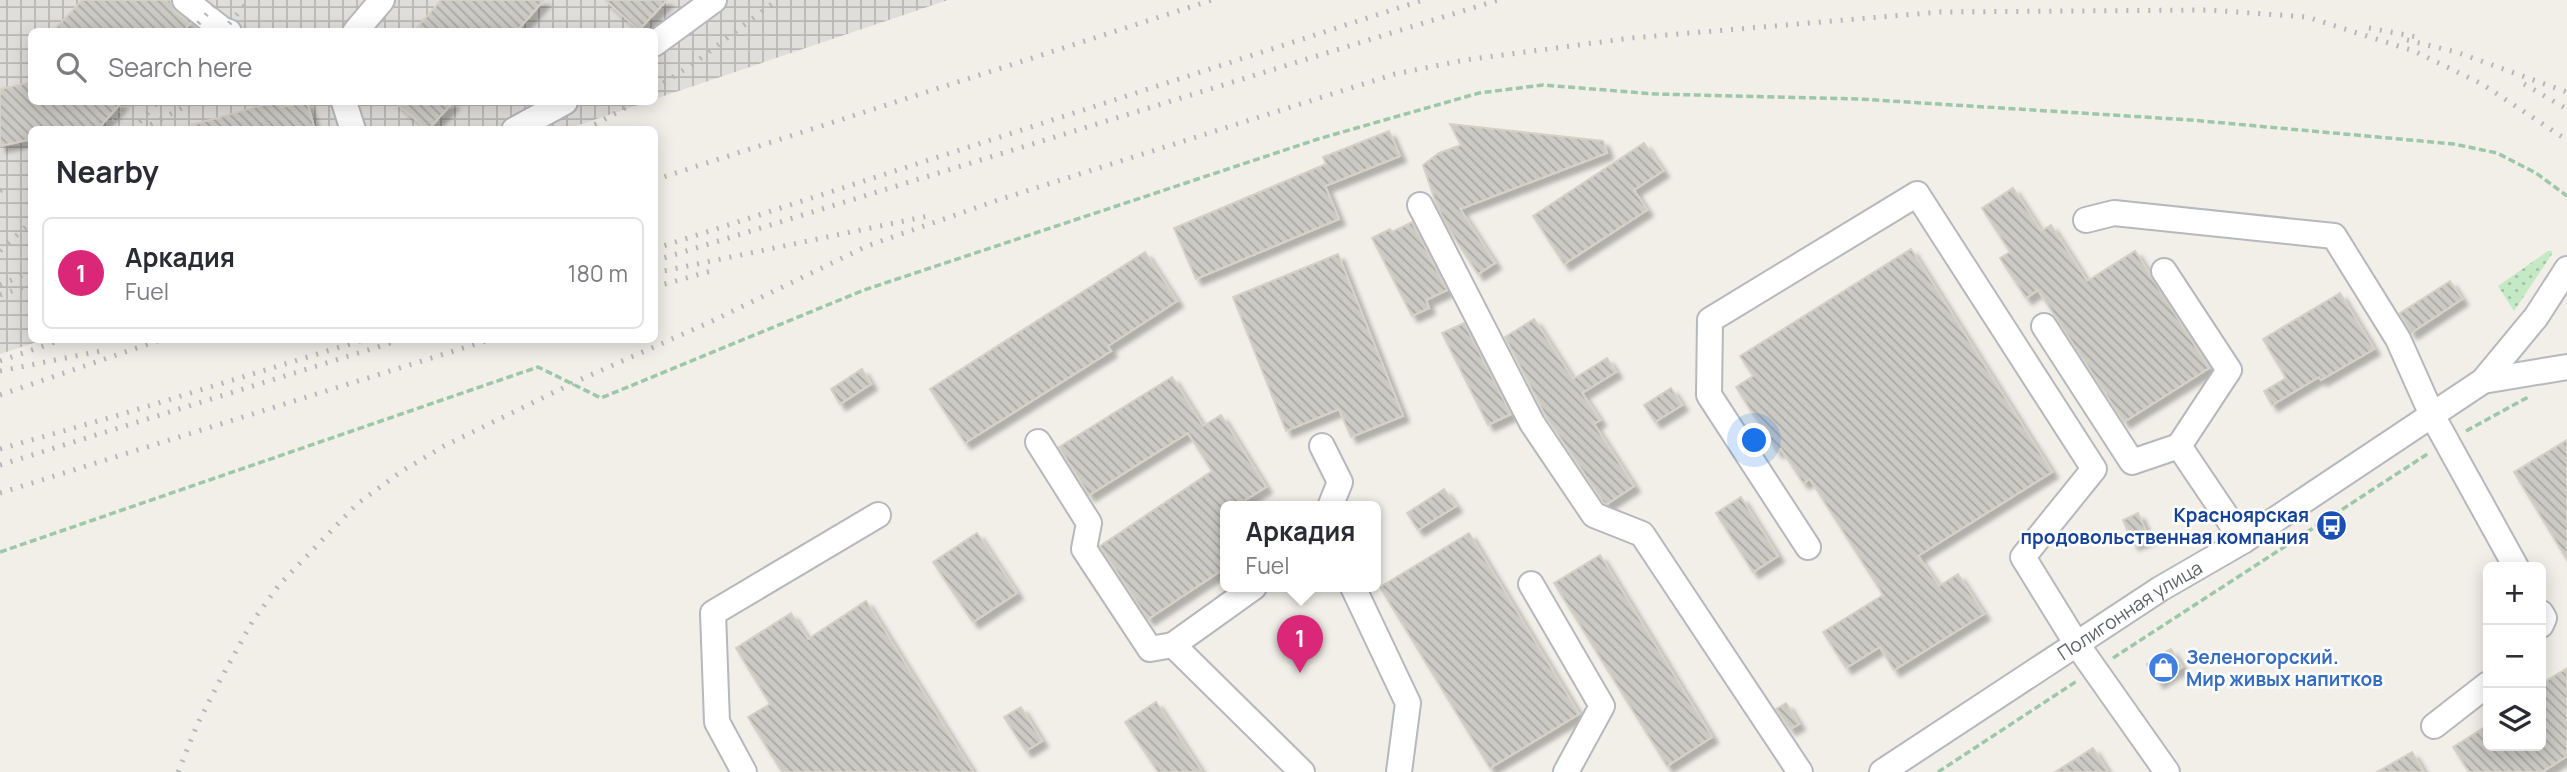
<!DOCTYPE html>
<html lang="en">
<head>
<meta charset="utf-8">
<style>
  :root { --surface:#fff; --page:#f2f2f3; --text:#2b2b33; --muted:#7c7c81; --line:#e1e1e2; --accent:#db2777 }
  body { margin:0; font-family:Manrope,sans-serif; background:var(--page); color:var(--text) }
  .controls { position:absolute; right:21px; bottom:21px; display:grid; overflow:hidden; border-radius:10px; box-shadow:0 4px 18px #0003 }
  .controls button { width:63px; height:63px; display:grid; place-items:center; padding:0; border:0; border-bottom:2px solid var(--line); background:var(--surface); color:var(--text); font:35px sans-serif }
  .you { position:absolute; left:1755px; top:441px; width:24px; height:24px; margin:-18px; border:5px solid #fff; border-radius:50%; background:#1a73e8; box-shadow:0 0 0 10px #1a73e833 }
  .badge { display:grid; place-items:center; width:46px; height:46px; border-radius:50%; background:var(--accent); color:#fff; font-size:23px; font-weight:700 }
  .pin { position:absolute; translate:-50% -58px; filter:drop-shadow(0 2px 4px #0008) }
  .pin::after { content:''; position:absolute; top:37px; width:24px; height:21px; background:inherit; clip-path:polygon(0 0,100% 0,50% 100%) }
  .popup { position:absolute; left:1220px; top:501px; width:161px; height:91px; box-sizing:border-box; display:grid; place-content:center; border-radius:10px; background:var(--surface); filter:drop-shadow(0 2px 5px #0005); font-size:23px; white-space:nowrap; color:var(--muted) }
  .popup b { font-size:26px; color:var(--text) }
  .popup::after { content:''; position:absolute; left:50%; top:100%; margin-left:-14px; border:14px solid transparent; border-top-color:var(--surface) }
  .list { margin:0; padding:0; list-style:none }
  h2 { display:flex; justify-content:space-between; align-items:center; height:91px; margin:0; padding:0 28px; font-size:30px }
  h2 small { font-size:23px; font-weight:400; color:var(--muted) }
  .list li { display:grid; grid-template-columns:46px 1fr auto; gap:21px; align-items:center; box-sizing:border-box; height:112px; margin:0 14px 14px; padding:0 14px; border:2px solid var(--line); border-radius:10px }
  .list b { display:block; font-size:26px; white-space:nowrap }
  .list p { margin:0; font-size:23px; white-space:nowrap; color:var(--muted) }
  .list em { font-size:23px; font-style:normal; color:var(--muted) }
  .icon { flex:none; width:38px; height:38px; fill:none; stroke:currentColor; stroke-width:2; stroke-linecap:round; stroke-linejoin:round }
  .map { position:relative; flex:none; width:2567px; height:772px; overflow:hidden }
  .search { position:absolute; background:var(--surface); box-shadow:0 4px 18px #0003; left:28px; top:28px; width:630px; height:77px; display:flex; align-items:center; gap:18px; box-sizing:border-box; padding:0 24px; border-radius:10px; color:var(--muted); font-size:26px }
  .panel { position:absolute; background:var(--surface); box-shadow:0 4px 18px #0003; left:28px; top:126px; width:630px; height:217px; border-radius:10px }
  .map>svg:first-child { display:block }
  .industrial { fill:url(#industrial-grid) }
  .grass { fill:url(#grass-dots) }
  .building { fill:url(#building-back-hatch); stroke:#d6d1c6; stroke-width:2; filter:url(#shadow) }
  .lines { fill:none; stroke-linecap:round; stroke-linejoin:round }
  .minor-casing { stroke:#b5b8bc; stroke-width:28 }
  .path { stroke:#9cc7a9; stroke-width:3.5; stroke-dasharray:7 3.5; stroke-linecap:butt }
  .minor { stroke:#fff; stroke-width:24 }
  .rail { stroke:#b6b7b8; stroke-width:5; stroke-dasharray:2 9; stroke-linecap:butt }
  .labels { text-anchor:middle; stroke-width:5; stroke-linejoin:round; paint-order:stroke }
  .transit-label { font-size:19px; font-weight:bold; fill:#164399; stroke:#fff; text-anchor:end }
  .street-label { font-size:19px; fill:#5f6368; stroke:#fff }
  .shop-label { font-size:19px; font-weight:bold; fill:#366cbe; stroke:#fff; text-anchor:start }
</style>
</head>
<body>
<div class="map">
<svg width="2567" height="772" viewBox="0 0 2567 772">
  <defs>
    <pattern id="industrial-grid" width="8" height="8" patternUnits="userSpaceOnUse" patternTransform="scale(1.75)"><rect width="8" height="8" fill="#e0deda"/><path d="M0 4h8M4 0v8" fill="none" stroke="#b9b8b5"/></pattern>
    <pattern id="grass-dots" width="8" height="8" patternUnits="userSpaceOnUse" patternTransform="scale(1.75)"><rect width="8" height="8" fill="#c5e8c5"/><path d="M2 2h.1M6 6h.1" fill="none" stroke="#a3c0a4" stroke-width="1.8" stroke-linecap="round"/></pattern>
    <pattern id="building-back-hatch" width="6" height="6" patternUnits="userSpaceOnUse" patternTransform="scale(1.75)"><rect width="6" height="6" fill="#cccac5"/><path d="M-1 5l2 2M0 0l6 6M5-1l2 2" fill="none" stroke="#a9a8a4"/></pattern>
    <filter id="shadow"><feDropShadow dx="6" dy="6" stdDeviation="2" flood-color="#0004"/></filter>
  </defs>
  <rect width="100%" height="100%" fill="#f1efe8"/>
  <!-- industrial -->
  <polygon class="industrial" points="0,0 948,0 655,99 654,32 32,32 32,102 647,102 564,130 32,130 32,340 43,340 0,354"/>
  <!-- grass -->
  <polygon class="grass" points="2548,251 2552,251 2552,254 2514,311 2498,286"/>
  <!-- building -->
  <g class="building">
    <polygon points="82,0 170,0 175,11 190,24 183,32 52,32"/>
    <polygon points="441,0 544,0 516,32 413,32"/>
    <polygon points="605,0 667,0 639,30"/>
    <polygon points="32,82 32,102 122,102 97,130 32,130 32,139 0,146 0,89"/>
    <polygon points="274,102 279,102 281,107 307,102 315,130 193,130 192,125"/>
    <polygon points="395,102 453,102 428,130"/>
    <polygon points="1450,124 1603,141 1607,153 1460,209 1495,263 1478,274 1450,231 1437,206 1423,165 1439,153 1461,145"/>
    <polygon points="1389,131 1400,156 1325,186 1339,219 1196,279 1174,228 1326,164 1323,157"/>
    <polygon points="1644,143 1663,171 1634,190 1647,210 1564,264 1533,216"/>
    <polygon points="2013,188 2041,231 2051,225 2087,281 2135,251 2209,368 2124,422 2038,290 2026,298 2000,258 2010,252 1982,208"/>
    <polygon points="1412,222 1447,290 1426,300 1429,308 1412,316 1372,238 1390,229 1392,232"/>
    <polygon points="1911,249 2052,472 1918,556 1939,586 1958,574 1984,614 1894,670 1880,647 1846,668 1823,632 1883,595 1810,479 1803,483 1781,449 1777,452 1736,387 1753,376 1740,356"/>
    <polygon points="1145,252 1177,301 1108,346 1111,351 965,443 930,389"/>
    <polygon points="1338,254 1403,416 1351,437 1339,409 1286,431 1233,297"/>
    <polygon points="2450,281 2462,299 2411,333 2400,313"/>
    <polygon points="2340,293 2374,349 2321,380 2319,377 2272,405 2264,391 2286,378 2263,339"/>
    <polygon points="1534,319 1573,379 1607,358 1616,372 1582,393 1600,420 1594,424 1634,486 1607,504 1604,503 1545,415 1505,337"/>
    <polygon points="1464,323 1511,414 1488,425 1442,333"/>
    <polygon points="862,369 871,384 840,404 831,389"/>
    <polygon points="1172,377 1203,426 1221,415 1266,487 1234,507 1225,507 1225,568 1148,619 1100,546 1212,471 1188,433 1089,495 1059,447"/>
    <polygon points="1671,388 1682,405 1655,422 1644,405"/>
    <polygon points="2567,440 2567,560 2514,472"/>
    <polygon points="1444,489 1456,506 1418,530 1407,513"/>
    <polygon points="1741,497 1778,556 1753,572 1716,513"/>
    <polygon points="2138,513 2149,538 2133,544 2123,520"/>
    <polygon points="977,533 1017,593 973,622 933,562"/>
    <polygon points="1469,533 1579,714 1490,768 1380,587"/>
    <polygon points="1600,555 1712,737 1667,766 1554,583"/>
    <polygon points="866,601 973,772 782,772 748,717 770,704 736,648 791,613 808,639"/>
    <polygon points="2171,649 2182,667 2158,682 2147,664"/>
    <polygon points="2567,668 2567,756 2542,772 2469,772 2453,747 2488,725 2488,746 2541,746 2541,684"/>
    <polygon points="1156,702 1202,772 1158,772 1125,722"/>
    <polygon points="1786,703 1799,724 1790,729 1776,709"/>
    <polygon points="1021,707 1042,741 1026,751 1004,717"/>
    <polygon points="2093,748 2108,772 2055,772"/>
    <polygon points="2412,752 2424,772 2377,772"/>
  </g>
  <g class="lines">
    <defs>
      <g id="minor">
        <polyline points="185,0 223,30 229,32"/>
        <polyline points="355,32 382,0"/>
        <polyline points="654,44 714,0"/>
        <polyline points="344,102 353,130"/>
        <polyline points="514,130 565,102"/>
        <polyline points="1420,205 1532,423 1594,515 1642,534 1800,772"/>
        <polyline points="2086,220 2114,213 2334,236 2398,339 2432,415 2516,567"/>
        <polyline points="2164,271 2229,370 2179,446 2243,541"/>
        <polyline points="2044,326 2132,462 2179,446"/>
        <polyline points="2483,381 2567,367"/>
        <polyline points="1038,442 1089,523 1084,549 1150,649 1173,645 1302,772"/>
        <polyline points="1322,446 1340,482 1330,507"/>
        <polyline points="1808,547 1709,395 1710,320 1917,194 2094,469 2023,557 2076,643 2167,772"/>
        <polyline points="1531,584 1602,706 1566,772"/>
        <polyline points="1353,587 1408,703 1399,772"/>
        <polyline points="2541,613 2544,618 2541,625"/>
        <polyline points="1173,645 1254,587"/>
        <polyline points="2434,726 2488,684"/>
        <polyline points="744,772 717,722 713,613 878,515"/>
        <path id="s1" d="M1882 772 2160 589 2243 541 2483 381 2536 317 2567 269"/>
      </g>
    </defs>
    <!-- minor casing -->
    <use href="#minor" class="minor-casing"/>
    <!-- path -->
    <g class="path">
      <polyline points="2466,431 2530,396"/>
      <polyline points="0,552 538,367 601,398 864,290 1318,139 1479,93 1543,85 1655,94 1859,99 2191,120 2454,144 2497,153 2536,173 2567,196"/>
      <polyline points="2113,658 2429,453"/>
      <polyline points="1938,772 2077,681"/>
    </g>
    <!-- minor -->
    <use href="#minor" class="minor"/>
    <!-- rail -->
    <g class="rail">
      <polyline points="2369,28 2417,37"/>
      <polyline points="191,32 219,0"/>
      <polyline points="222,32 249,0"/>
      <polyline points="2407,40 2456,52 2567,92"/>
      <polyline points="2524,84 2567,109"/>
      <polyline points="654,89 693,64 777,0"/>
      <polyline points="106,130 131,102"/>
      <polyline points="132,130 158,102"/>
      <polyline points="141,130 193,102"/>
      <polyline points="585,130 636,102"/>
      <polyline points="654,180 1212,0"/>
      <polyline points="0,191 5,188"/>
      <polyline points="654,249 1423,0"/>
      <polyline points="0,251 32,221"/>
      <polyline points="654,261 1498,0"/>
      <polyline points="654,273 928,216"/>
      <polyline points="0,285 32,271"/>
      <polyline points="654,287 715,270"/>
      <polyline points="0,295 32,284"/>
      <polyline points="0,361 61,340"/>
      <polyline points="0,371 106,350"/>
      <polyline points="0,395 160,340"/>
      <polyline points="0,449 119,415 363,340"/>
      <polyline points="0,465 400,340"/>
      <polyline points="0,493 489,340"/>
      <polyline points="178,772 197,725 218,684 252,622 279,585 357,504 402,471 444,446 577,381 708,323 867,246 1001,199 1395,74 1465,60 1631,38 1940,12 2209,10 2307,17 2414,51 2482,84 2567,140"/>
    </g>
  </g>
  <!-- icons -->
  <defs>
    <symbol id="bus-disc" viewBox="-11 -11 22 22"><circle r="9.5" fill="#1a4fb4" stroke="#fff"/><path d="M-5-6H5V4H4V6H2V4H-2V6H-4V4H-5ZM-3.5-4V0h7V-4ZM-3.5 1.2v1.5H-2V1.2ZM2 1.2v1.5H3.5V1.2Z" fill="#fff"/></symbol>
    <symbol id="shop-disc" viewBox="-11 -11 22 22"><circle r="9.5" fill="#3f7fe0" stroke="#fff"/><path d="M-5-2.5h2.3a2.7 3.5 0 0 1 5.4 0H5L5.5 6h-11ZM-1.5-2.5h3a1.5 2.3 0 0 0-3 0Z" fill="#fff"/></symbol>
  </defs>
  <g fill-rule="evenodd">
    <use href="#bus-disc" x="2314" y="508" width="35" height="35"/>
    <use href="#shop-disc" x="2146" y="650" width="35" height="35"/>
  </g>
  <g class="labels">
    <!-- transit labels -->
    <g class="transit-label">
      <text x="2309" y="522">Красноярская<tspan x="2309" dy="22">продовольственная компания</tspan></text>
    </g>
    <!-- street labels -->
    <g class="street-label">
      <text dy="7" stroke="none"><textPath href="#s1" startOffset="296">Полигонная улица</textPath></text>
    </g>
    <!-- shop labels -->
    <g class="shop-label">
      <text x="2186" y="664">Зеленогорский.<tspan x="2186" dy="22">Мир живых напитков</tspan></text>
    </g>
  </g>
</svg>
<div class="controls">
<button>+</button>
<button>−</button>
<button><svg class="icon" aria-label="layers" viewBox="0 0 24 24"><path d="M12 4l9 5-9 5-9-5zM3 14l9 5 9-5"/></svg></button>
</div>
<div class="you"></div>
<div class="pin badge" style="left:1300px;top:673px">1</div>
<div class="popup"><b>Аркадия</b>Fuel</div>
<div class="search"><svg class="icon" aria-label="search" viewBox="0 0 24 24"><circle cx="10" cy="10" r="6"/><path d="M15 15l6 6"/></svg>Search here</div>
<section class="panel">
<h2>Nearby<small></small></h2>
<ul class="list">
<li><span class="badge">1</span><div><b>Аркадия</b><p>Fuel</p></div><em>180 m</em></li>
</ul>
</section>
</div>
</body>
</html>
